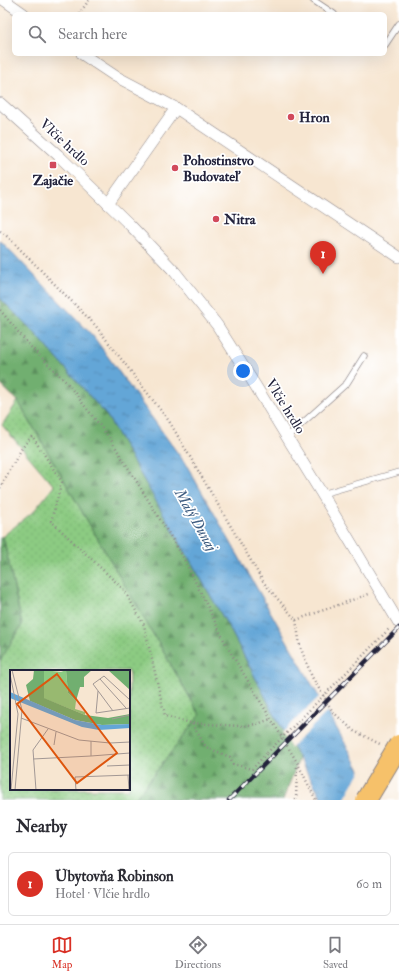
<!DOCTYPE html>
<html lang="en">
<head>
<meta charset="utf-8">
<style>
  :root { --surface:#fff; --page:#f7f7f7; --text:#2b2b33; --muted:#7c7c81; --line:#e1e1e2; --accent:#d93025 }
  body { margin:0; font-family:"IM FELL Double Pica",serif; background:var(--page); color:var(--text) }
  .you { position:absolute; left:243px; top:371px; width:14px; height:14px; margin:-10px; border:3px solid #fff; border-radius:50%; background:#1a73e8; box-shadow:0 0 0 6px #1a73e833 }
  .badge { display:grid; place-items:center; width:26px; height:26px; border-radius:50%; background:var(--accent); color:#fff; font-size:13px; font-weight:700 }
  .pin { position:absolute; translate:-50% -33px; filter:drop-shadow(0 1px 2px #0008) }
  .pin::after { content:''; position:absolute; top:21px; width:14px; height:12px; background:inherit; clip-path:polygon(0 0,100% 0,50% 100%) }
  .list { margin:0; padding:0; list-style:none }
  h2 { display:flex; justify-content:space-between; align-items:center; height:52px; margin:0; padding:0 16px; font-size:17px }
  h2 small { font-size:13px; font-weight:400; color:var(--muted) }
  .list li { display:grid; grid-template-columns:26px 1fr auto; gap:12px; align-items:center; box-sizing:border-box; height:64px; margin:0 8px 8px; padding:0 8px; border:1px solid var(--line); border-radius:6px }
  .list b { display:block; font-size:15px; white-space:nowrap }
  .list p { margin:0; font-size:13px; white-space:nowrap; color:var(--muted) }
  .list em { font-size:13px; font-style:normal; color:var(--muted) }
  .icon { flex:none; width:22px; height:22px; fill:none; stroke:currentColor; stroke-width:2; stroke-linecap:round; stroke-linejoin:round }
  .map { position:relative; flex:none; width:399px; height:800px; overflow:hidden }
  .search { position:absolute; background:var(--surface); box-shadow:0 4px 16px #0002; left:12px; right:12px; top:12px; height:44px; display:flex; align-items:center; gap:10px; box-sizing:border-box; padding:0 14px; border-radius:6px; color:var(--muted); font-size:15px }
  .sheet { height:124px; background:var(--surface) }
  nav { display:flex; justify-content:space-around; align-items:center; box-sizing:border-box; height:56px; border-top:1px solid var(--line); background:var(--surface); font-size:11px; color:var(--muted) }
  nav a { display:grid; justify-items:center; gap:2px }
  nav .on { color:var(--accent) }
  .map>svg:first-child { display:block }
  .grass { fill:url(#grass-dots); stroke:#57765e; fill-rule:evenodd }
  .forest { fill:url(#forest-firs); stroke:#4a6856 }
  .water { fill:url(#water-ripples); stroke:#426489 }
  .pier { fill:#f7e6d1 }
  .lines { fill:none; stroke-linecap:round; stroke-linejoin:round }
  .service-casing { stroke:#8c8486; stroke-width:7 }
  .minor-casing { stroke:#8c8486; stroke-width:12 }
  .path { stroke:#8c8486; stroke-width:2.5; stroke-dasharray:1 3; stroke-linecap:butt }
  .service { stroke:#fff; stroke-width:5.5 }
  .minor { stroke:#fff; stroke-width:11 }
  .rail-casing { stroke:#22223b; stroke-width:4.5 }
  .rail { stroke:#fff; stroke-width:3; stroke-dasharray:9; stroke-linecap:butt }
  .motorway-bridge-casing { stroke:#8c8486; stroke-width:22; stroke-linecap:butt }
  .path-bridge { stroke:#8c8486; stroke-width:2.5; stroke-dasharray:1 3; stroke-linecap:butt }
  .motorway-bridge { stroke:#f6c16b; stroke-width:20 }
  .poi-dot { fill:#d1495b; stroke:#fff; stroke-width:1.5 }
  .labels { text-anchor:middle; stroke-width:3.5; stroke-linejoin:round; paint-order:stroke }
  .poi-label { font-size:14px; font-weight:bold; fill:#22223b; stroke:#fff; text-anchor:start }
  .street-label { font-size:14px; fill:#22223b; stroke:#fff }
  .water-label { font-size:15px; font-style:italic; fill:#3f5d81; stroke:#fff }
  .inset-road { fill:none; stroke:#a29895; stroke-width:1 }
  .view { fill:#de560e; fill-opacity:0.15; stroke:#de560e; stroke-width:2 }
  .inset-edge { fill:none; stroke:#22223b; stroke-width:2 }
</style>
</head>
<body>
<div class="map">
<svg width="399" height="800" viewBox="0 0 399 800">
  <defs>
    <pattern id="grass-dots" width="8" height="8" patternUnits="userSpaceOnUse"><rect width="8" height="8" fill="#8ccb82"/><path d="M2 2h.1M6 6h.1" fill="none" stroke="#78ae71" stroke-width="1.8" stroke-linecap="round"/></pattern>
    <pattern id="forest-firs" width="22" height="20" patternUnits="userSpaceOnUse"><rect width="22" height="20" fill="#71af70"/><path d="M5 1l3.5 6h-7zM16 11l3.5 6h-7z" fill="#5c8e5d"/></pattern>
    <pattern id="water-ripples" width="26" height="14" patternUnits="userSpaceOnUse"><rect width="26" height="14" fill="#63a6d7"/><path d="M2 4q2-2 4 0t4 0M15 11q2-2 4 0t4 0" fill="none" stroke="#5187b0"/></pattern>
  </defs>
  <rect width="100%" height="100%" fill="#fff"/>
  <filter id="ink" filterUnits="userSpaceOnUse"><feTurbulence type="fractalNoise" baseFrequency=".025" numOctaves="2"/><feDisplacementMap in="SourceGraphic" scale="8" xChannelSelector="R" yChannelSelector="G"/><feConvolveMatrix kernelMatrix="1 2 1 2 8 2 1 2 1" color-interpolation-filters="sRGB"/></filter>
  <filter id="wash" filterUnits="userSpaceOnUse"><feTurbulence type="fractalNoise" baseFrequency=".012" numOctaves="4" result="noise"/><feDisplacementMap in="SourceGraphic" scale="16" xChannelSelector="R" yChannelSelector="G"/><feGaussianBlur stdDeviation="0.9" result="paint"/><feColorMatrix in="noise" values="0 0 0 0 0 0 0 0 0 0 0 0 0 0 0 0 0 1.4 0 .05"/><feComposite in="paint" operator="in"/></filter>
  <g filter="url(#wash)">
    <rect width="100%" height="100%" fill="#f7e6d1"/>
    <!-- grass -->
    <path class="grass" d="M18 401 200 715 134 800H0V661L22 625 3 536 34 511 54 486 2 425ZM11 671H129V789H11Z"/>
    <!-- forest -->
    <g class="forest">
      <polygon points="0,298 35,333 107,416 231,631 280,725 299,759 283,800 134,800 200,715 18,401 0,384"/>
      <polygon points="3,536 22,625 0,661 0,538"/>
    </g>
    <!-- water -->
    <polygon class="water" points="0,240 93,336 187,466 314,688 377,800 323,800 280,725 231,631 107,416 35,333 0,298"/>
    <!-- pier -->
    <g class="pier">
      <polygon points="321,695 329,710 291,748 282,733"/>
      <polygon points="362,768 379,800 344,800 361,770"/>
    </g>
  </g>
  <g filter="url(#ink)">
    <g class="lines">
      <defs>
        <g id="service">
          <polyline points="313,0 334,14"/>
          <polyline points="385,45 399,24"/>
          <polyline points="287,437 347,383 364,356"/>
          <polyline points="322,494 399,472"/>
        </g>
        <g id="minor">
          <polyline points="4,0 24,14"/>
          <polyline points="82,54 115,76 176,108"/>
          <polyline points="0,103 58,155 131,226 175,272 217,325 255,385 322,494 399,623"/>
          <polyline points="108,204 176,108 399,257"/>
        </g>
      </defs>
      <!-- service casing -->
      <use href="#service" class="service-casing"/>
      <!-- minor casing -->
      <use href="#minor" class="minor-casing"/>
      <!-- path -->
      <g class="path">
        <polyline points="79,14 89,0"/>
        <polyline points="0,231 8,237 95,325 169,421 264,583 296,620 300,646 312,677 333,712 354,731 382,745"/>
        <polyline points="0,310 29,345 67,383 111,440 182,555 228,648 297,762 316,800"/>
        <polyline points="0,488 22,448 32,436 62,482 51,521 124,590 144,625 165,716 191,723 240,726 257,724 271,719"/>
        <polyline points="296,620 369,594"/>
        <polyline points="340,679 389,629"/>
        <polyline points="192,724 206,747 230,757 233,764 252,769 267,753"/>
        <polyline points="296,800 297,765"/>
      </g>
      <!-- service -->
      <use href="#service" class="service"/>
      <!-- minor -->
      <use href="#minor" class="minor"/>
      <defs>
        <polyline id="rail" points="229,800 399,628"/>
      </defs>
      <!-- rail casing -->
      <use href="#rail" class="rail-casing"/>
      <!-- rail -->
      <use href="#rail" class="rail"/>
      <defs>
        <polyline id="motorway-bridge" points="366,800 399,745"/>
      </defs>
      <!-- motorway-bridge casing -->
      <use href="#motorway-bridge" class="motorway-bridge-casing"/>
      <!-- path-bridge -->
      <polyline class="path-bridge" points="267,753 340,679"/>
      <!-- motorway-bridge -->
      <use href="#motorway-bridge" class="motorway-bridge"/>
    </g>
  </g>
  <!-- markers -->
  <g class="poi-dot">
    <circle cx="291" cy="117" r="4"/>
    <rect x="49" y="161" width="8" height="8" rx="2"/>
    <circle cx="175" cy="168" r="4"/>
    <circle cx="216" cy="219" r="4"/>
  </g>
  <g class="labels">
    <!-- poi labels -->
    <g class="poi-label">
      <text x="299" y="122">Hron</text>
      <text x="183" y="165">Pohostinstvo<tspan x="183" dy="16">Budovateľ</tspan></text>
      <text x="53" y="185" text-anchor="middle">Zajačie</text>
      <text x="224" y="224">Nitra</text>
    </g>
    <!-- street labels -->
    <g class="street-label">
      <text transform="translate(65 142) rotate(43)" y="5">Vlčie hrdlo</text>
      <text transform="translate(286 406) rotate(58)" y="5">Vlčie hrdlo</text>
    </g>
    <!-- water labels -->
    <g class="water-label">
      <text transform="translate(196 520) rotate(60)" y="5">Malý Dunaj</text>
    </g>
  </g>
  <!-- overview -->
  <g transform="translate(10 670)">
    <rect width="120" height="120" fill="#f7e6d1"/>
    <path d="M34 0 51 2 56 0 58 23 66 31 65 39 75 42V45L33 28Z" fill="#8ccb82"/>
    <path d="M24 0H34V28L75 45 98 48 120 44V54L92 55 65 50 20 31 16 15 23 9ZM56 0H82L74 7V17H70L66 31 58 23ZM98 0H120V20Z" fill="#71af70"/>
    <path d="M0 22 65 50 92 55 120 54V58L89 60 72 57 0 28Z" fill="#63a6d7"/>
    <path class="inset-road" d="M2 0 12 40 5 120M0 4 8 44 1 120M90 9 116 38M88 21 86 43 120 38M103 41 83 14 94 6 120 30M11 48 69 70 100 73 120 72M102 49 120 45M44 75 46 62M81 86 120 83M23 89 81 86V71M97 96 120 95M118 105 119 120M26 120 23 80 38 59M66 120 65 107 120 105"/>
    <path class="view" d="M47 4 107 83 67 113 7 34Z"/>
    <rect width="120" height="120" class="inset-edge"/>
  </g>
</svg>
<div class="you"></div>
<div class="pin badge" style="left:323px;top:274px">1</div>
<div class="search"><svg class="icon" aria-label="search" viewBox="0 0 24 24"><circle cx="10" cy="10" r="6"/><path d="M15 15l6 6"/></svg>Search here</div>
</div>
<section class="sheet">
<h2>Nearby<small></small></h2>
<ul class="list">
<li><span class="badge">1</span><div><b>Ubytovňa Robinson</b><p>Hotel · Vlčie hrdlo</p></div><em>60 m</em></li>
</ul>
</section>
<nav>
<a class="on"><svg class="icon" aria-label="map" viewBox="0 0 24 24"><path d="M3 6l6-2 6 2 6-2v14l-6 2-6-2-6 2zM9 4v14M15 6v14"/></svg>Map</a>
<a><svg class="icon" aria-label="directions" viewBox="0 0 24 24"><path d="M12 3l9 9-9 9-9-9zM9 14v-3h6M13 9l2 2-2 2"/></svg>Directions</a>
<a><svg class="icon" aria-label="saved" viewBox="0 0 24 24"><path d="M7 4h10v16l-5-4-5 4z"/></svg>Saved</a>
</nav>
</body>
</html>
